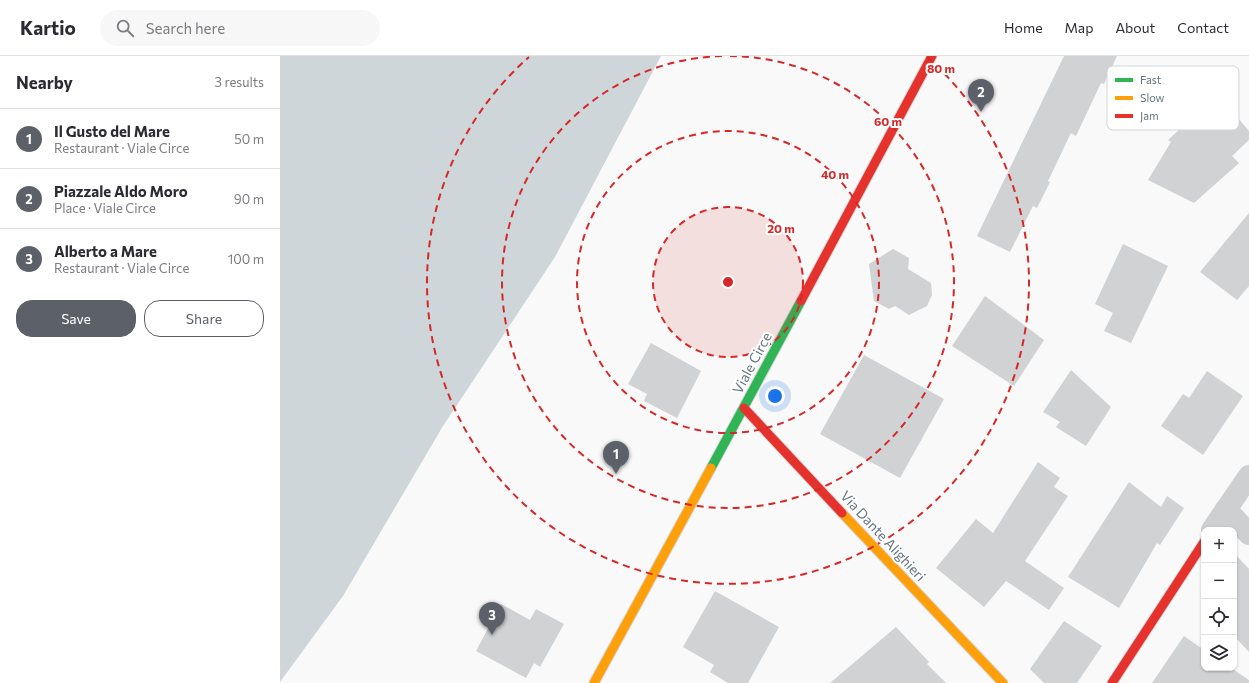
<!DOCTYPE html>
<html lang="en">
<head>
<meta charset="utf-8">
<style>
  :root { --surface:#fff; --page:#f7f7f7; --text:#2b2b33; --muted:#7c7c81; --line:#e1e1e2; --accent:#5c6169 }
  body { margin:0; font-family:Commissioner,sans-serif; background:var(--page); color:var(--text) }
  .controls { position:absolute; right:12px; bottom:12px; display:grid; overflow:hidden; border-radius:8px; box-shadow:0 1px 3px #0004 }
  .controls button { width:36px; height:36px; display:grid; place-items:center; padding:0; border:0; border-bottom:1px solid var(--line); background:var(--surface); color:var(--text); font:20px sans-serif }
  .you { position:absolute; left:495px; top:340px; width:14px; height:14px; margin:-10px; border:3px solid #fff; border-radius:50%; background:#1a73e8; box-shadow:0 0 0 6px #1a73e833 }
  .badge { display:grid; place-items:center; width:26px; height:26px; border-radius:50%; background:var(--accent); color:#fff; font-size:13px; font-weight:700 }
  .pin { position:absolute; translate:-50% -33px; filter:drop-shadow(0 1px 2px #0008) }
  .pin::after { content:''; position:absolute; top:21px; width:14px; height:12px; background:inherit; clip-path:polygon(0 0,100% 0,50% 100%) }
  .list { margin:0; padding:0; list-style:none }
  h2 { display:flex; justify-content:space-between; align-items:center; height:52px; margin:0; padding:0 16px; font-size:17px }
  h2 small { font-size:13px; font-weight:400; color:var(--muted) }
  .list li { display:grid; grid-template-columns:26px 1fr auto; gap:12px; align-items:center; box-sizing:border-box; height:60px; padding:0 16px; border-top:1px solid var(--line) }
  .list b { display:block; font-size:15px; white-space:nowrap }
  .list p { margin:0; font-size:13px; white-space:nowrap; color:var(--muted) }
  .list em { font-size:13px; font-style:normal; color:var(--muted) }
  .actions { display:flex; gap:8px; padding:12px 16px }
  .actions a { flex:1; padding:9px 0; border:1px solid var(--accent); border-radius:16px; text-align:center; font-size:14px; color:var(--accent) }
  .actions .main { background:var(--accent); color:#fff }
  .icon { flex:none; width:22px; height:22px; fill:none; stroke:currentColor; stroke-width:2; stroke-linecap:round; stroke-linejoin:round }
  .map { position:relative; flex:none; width:969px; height:627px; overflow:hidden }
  header { display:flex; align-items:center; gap:24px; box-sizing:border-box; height:56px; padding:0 20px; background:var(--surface); border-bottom:1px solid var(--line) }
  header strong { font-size:19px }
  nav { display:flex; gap:22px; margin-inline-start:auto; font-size:14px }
  .search { width:280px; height:36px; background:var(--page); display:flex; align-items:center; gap:10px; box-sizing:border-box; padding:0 14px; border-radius:22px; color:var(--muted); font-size:15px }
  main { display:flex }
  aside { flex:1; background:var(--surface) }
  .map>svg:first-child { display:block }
  .water { fill:#ced6d9 }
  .building { fill:#d0d2d3 }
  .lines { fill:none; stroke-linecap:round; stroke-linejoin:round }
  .fast-casing { stroke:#d5d6d7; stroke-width:11 }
  .slow-casing { stroke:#d5d6d7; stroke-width:11 }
  .jam-casing { stroke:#d5d6d7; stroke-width:11 }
  .street { stroke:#cecfd0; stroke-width:22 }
  .fast { stroke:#30b455; stroke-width:9 }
  .slow { stroke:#ff9f0a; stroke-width:9 }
  .jam { stroke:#e5322d; stroke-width:9 }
  .ring { fill:none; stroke:#d62828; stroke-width:2; stroke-dasharray:7 5 }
  .labels { text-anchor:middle; stroke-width:4; stroke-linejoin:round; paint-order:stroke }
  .street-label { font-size:14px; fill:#657683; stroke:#fff }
  .key { fill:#fff; stroke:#d1d6da; stroke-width:1 }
  .key-label { font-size:11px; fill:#657683 }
  .centre { fill:#d62828; stroke:#fff; stroke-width:2 }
  .ring-label { font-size:12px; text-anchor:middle; font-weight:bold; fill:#d62828; stroke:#fff; stroke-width:4; stroke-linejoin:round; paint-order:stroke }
</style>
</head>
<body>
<header>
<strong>Kartio</strong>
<div class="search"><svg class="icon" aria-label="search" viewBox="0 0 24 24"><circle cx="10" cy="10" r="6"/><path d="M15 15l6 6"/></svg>Search here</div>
<nav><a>Home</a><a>Map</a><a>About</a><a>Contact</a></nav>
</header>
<main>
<aside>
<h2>Nearby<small>3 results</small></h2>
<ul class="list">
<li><span class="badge">1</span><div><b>Il Gusto del Mare</b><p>Restaurant · Viale Circe</p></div><em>50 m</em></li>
<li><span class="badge">2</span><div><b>Piazzale Aldo Moro</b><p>Place · Viale Circe</p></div><em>90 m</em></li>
<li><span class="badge">3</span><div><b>Alberto a Mare</b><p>Restaurant · Viale Circe</p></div><em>100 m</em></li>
</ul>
<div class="actions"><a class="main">Save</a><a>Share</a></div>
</aside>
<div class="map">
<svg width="969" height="627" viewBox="0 0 969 627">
  <rect width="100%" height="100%" fill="#f9f9f9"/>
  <!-- water -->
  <polygon class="water" points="0,0 381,0 275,201 163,370 63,540 0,626"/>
  <!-- building -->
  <g class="building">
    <polygon points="784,0 837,0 824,28 821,27 796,80 791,77 768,125 770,126 757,152 753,150 730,196 697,180"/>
    <polygon points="938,38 969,75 969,84 952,100 959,107 914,147 868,124 891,86 888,84"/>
    <polygon points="969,157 969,230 957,244 920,216"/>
    <polygon points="843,188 888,210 851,287 824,275 833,257 815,248"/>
    <polygon points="613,193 629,202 628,213 651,227 652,239 647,250 629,259 615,250 609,253 594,245 589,208"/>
    <polygon points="705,240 764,284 734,330 672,290"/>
    <polygon points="371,287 421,315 397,362 364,345 367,338 348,328"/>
    <polygon points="584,299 664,343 620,422 540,378"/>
    <polygon points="791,314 831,351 806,390 776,371 780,366 763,356"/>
    <polygon points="927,315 963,340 923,399 881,370 903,338 909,342"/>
    <polygon points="758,406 780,422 774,431 788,440 745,505 784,532 769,554 726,525 704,551 656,512 696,463 713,477"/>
    <polygon points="849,426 881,451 887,440 904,452 880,489 877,487 839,552 788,521"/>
    <polygon points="955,498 969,513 969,596 954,580 954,500"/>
    <polygon points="435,535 499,571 468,627 448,627 430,616 434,609 403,591"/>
    <polygon points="221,548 250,564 256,553 284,568 260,611 254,607 246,622 196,595"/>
    <polygon points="784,565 822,590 797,627 764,627 750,613"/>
    <polygon points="616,571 649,606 647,608 666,627 550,627"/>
    <polygon points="904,580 924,594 924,612 951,612 969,624 969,627 872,627"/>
  </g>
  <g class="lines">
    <defs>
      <polyline id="fast" points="431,412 521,245"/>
      <g id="slow">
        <polyline points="562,457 723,627"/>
        <polyline points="314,627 431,412"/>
      </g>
      <g id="jam">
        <polyline points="521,245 652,0"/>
        <polyline points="464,352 562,457"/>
        <polyline points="832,627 924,486"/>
      </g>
    </defs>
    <!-- fast casing -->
    <use href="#fast" class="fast-casing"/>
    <!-- slow casing -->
    <use href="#slow" class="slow-casing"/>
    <!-- jam casing -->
    <use href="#jam" class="jam-casing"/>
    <!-- street -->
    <g class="street">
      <polyline points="946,453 969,478"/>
      <polyline points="932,474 969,420"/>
    </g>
    <!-- fast -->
    <use href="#fast" class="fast"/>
    <!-- slow -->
    <use href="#slow" class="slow"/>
    <!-- jam -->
    <use href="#jam" class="jam"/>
  </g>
  <!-- distance rings -->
  <circle cx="448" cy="226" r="75" fill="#d62828" fill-opacity=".12"/>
  <g class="ring">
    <circle cx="448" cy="226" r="75"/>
    <circle cx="448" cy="226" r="151"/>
    <path d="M450 0A226 226 0 1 1 446 0"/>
    <path d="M647 1A301 301 0 1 1 249 1"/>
  </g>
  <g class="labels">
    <!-- street labels -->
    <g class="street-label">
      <text transform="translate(472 307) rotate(-62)" y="5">Viale Circe</text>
      <text transform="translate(603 480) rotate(47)" y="5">Via Dante Alighieri</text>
    </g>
  </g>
  <!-- legend -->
  <rect x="827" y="10" width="132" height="64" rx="6" class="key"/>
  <rect x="835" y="22" width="18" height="4" fill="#30b455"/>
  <rect x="835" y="40" width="18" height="4" fill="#ff9f0a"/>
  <rect x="835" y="58" width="18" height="4" fill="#e5322d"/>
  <g class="key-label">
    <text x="860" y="28">Fast</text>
    <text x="860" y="46">Slow</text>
    <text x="860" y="64">Jam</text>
  </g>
  <circle cx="448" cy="226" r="6" class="centre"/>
  <g class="ring-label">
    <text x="661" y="17">80 m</text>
    <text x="608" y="70">60 m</text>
    <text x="555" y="123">40 m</text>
    <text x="501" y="177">20 m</text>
  </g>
</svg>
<div class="controls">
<button>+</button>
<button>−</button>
<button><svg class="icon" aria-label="locate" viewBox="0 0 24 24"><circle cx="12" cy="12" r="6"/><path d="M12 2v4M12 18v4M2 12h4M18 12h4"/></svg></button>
<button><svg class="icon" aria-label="layers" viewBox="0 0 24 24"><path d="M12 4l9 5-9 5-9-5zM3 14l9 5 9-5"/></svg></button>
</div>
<div class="you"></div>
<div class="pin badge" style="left:336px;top:418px">1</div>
<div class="pin badge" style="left:701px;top:56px">2</div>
<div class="pin badge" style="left:212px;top:579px">3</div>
</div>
</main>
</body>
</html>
